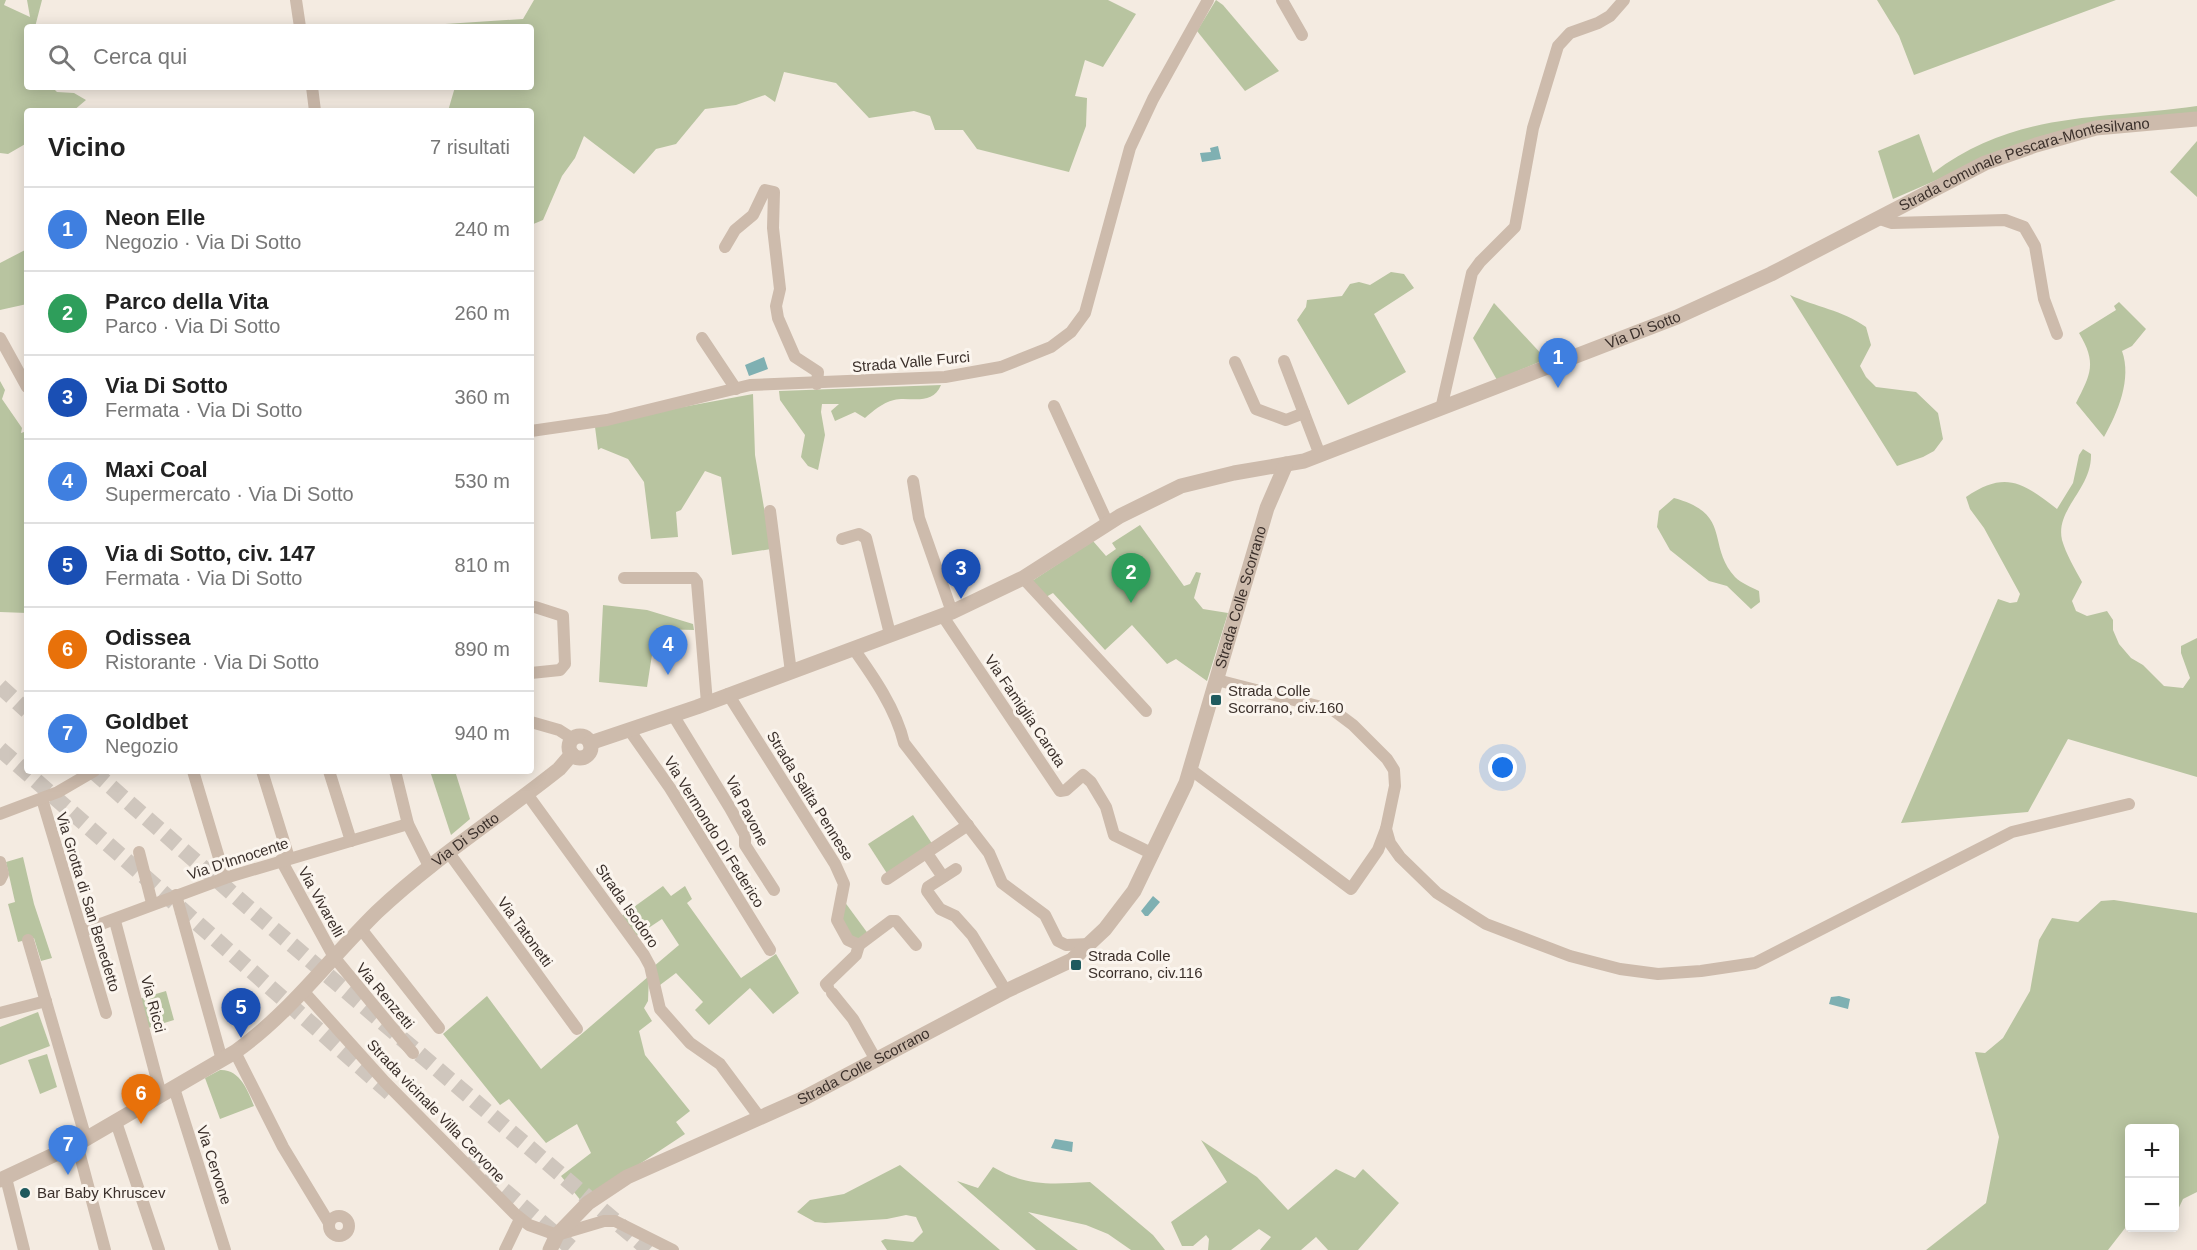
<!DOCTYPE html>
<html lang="it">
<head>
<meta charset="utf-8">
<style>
  :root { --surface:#fff; --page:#f6f6f6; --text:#222; --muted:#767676; --line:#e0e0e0; --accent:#0f766e }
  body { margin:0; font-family:Helvetica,sans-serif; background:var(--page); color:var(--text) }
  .controls { position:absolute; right:18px; bottom:18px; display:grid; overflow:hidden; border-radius:6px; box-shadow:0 3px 15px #0003 }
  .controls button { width:54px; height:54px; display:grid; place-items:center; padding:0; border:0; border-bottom:2px solid var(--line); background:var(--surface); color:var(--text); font:30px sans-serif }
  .you { position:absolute; left:1503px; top:768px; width:21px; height:21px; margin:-15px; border:4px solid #fff; border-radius:50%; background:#1a73e8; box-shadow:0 0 0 9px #1a73e833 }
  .badge { display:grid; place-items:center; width:39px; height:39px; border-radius:50%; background:var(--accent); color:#fff; font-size:20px; font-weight:700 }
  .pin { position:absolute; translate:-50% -50px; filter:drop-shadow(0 2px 3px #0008) }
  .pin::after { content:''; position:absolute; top:32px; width:21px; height:18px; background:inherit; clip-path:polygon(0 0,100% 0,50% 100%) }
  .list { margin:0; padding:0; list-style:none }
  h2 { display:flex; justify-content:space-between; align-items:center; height:78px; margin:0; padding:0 24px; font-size:26px }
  h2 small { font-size:20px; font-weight:400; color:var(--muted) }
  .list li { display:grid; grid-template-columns:39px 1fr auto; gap:18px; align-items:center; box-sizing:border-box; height:84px; padding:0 24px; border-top:2px solid var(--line) }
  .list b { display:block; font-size:22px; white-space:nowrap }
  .list p { margin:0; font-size:20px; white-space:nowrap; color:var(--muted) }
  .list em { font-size:20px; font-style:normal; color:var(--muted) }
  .icon { flex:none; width:33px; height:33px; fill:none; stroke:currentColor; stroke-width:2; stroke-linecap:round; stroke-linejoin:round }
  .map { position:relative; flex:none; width:2197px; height:1250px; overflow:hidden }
  .search { position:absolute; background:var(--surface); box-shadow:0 3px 15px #0003; left:24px; top:24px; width:510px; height:66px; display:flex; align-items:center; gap:15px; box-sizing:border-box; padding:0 21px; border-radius:6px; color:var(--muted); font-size:22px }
  .panel { position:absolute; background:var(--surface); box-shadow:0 3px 15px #0003; left:24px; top:108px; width:510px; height:666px; border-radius:6px }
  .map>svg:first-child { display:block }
  .green { fill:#b8c4a0 }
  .water { fill:#7fb0b2 }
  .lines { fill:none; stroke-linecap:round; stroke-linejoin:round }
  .trunk-tunnel { stroke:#cfc6bd; stroke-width:16; stroke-dasharray:16 8; stroke-linecap:butt }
  .minor { stroke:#cdbbac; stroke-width:12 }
  .tertiary { stroke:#cdbbac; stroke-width:15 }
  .poi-dot { fill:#1f5a5e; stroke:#fbf5ee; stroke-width:2 }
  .labels { text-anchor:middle; stroke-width:6; stroke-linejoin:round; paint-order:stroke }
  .street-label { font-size:15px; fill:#3b302b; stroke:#fbf5ee }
  .poi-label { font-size:15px; fill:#3b302b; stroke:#fbf5ee; text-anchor:start }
</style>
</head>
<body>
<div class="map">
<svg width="2197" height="1250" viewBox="0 0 2197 1250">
  <rect width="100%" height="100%" fill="#f4ebe1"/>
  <!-- green -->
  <g class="green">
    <polygon points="0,0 6,0 4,5 30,17 27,0 42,0 35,27 27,27 27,87 52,87 57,92 74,93 86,100 73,111 27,111 27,143 8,154 0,153"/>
    <polygon points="534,0 1108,0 1136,14 1103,67 1085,60 1075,96 1087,98 1086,126 1069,172 977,149 963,130 935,130 930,116 914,111 869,118 836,83 784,72 775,102 765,95 736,105 705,109 676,144 656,149 634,174 584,136 575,158 562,176 543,220 531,225 531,111 448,111 455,87 531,87 531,27 430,27 430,25 523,19"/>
    <polygon points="1216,0 1223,5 1279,71 1245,91 1197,31"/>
    <polygon points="1877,0 2116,0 1914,75 1899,36"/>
    <path d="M2197 106V114L2008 149 1893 199 1878 151 1919 134 1933 173C2016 110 2101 120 2197 106Z"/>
    <polygon points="2197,141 2197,197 2170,172"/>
    <polygon points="27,249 27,304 0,310 0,263"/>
    <polygon points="1391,272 1404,274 1414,288 1374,314 1406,372 1348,405 1297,320 1306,307 1307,300 1342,296 1350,284 1359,282 1370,285"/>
    <path d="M1790 295C1816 307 1842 310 1866 327L1871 345 1860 366 1866 377 1876 387 1916 392 1938 413 1943 439 1934 451 1923 457 1897 466Z"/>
    <path d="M2119 302 2146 329 2132 346 2122 351C2132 379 2118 412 2104 437L2076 403C2091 374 2097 363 2079 333L2116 310 2114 306Z"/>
    <polygon points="1494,303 1546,359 1497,380 1473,338"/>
    <polygon points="0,381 5,390 2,399 22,428 21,433 27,431 27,613 0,612"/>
    <path d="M941 385C932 407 909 396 894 400 882 403 873 411 865 418L855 412 835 421 831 411 839 404H822L821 412 825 435 818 470 808 466 801 457 805 435 780 400 779 391Z"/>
    <polygon points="753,394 755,455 771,549 732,555 721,477 705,471 681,510 676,512 678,537 651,539 644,482 628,459 601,448 598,450 595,427 661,411"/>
    <path d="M2083 449 2091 454C2092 489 2055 509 2062 540 2066 554 2075 569 2082 582L2072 601 2076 611 2087 616 2107 611 2113 620V630L2119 644 2131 658 2143 665 2164 686 2183 688 2190 678 2181 653V646L2197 638V777L2068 739 2028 812 1901 823 1998 599 2010 603 2017 602 2020 594 1984 528 1970 509 1966 497C2006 470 2023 483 2057 509L2073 483 2079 455Z"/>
    <path d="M1674 498C1733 514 1706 545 1735 577 1741 583 1751 587 1759 591L1760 602 1751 609 1727 586 1709 581 1670 550 1657 527 1659 511Z"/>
    <polygon points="1140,525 1184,586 1190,584 1196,572 1201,573 1194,598 1203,609 1228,613 1207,681 1176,659 1167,664 1132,625 1105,650 1053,593 1046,597 1032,581 1093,541 1106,556 1116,549 1112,543"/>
    <polygon points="603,605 647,610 693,624 694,630 656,629 647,687 599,682"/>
    <polygon points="430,771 455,771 470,819 451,835"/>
    <polygon points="913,815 933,845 888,875 868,844"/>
    <polygon points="23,857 34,904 52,958 41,961 34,938 18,942 8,904 15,902 6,862"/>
    <polygon points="663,886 671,896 685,886 692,899 687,903 741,978 776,954 799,993 773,1014 750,988 709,1025 695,1010 703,1002 676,973 660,985 653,967 679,945 662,919 635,937 620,917"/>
    <polygon points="2114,900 2197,913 2197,1192 2183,1199 2175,1216 2174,1128 2130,1128 2129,1223 2108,1250 1926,1250 1986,1203 1999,1137 1975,1052 1985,1053 2003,1038 2030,991 2039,940 2052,918 2078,922 2101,901"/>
    <polygon points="844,901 869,935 857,943 842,923"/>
    <polygon points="649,976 648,1001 644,1008 652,1021 639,1031 645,1055 690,1111 676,1122 685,1134 582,1202 561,1176 591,1153 577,1124 546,1143 509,1099 500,1105 443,1034 487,996 541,1069"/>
    <polygon points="166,991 174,1020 148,1028 139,999"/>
    <polygon points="38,1012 50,1046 0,1065 0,1027"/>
    <polygon points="47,1054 57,1087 40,1094 28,1060"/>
    <path d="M220 1070C240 1069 248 1091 254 1106L220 1119 205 1078Z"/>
    <polygon points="1201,1140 1257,1177 1288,1210 1336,1169 1355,1178 1363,1169 1399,1203 1358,1250 1328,1250 1316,1237 1301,1250 1260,1250 1271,1237 1259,1229 1231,1250 1208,1250 1209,1239 1206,1235 1193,1246 1182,1246 1171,1222 1227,1182"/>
    <polygon points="900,1165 1000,1250 887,1250 881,1241 885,1239 913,1242 923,1232 916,1217 906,1215 887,1219 825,1223 815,1222 797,1212 810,1200 844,1194"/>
    <path d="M993 1167C1027 1187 1052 1184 1090 1182L1153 1235 1165 1250H1131L1108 1234 1086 1225 1028 1212 1078 1250H1036L957 1181 978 1188Z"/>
  </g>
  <!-- water -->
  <g class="water">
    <polygon points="1218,146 1221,159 1202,162 1200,153 1211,152 1210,148"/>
    <polygon points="764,357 768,369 749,376 745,365"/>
    <polygon points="1153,896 1160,902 1148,916 1145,916 1141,911"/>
    <polygon points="1839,996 1850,999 1848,1009 1829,1004 1831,997"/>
    <polygon points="1055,1139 1073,1142 1072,1152 1051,1148"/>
  </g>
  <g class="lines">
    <!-- trunk-tunnel -->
    <g class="trunk-tunnel">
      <polyline points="0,686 27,711"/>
      <polyline points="0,749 391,1094"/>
      <polyline points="93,771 249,908 649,1250"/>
      <polyline points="467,1159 574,1250"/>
    </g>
    <!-- minor -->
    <g class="minor">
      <polyline points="296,0 300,27"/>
      <polyline points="1282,0 1302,35"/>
      <polyline points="312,87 315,111"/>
      <polyline points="1877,218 1892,223 2005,220 2024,227 2035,246 2044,299 2057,334"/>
      <polyline points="725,247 735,230 753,215 765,190 774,192 773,228 780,289 776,306 778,318 795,357 818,372 817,384"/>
      <polyline points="0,338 27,387"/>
      <polyline points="702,338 736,389"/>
      <polyline points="1284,361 1320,455"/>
      <polyline points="1235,362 1256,409 1286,420 1304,413"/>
      <polyline points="1054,406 1108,524"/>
      <polyline points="1441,409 1472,273 1480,262 1515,227 1533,128 1558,46 1570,33 1598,23 1610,16 1624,0"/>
      <polyline points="531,431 607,420 750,385 945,377 1001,367 1051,347 1071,332 1085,313 1130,148 1153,99 1208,0"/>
      <polyline points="913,481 919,518 952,612"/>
      <polyline points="770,511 791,672"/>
      <polyline points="842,539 859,534 866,538 890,634"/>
      <polyline points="624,578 694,578 697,582 707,703"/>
      <polyline points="1023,578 1146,711"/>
      <polyline points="942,615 1060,791 1066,790 1083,775 1091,782 1106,807 1114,835 1153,854"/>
      <path d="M853 648C873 676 896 709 904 743L989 853 1002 883 1045 915 1058 941 1066 945 1090 944"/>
      <polyline points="531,673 560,670 565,664 563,616 535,607"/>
      <polyline points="1217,680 1333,710 1353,725 1387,759 1394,770 1395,786 1386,829 1390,843 1400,857 1437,893 1486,924 1570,956 1620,969 1658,974 1701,971 1755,963 2012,832 2129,804"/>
      <polyline points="728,694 835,864 844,884 837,920 848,940 859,945 891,921 896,921 916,945"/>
      <polyline points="673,715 730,808 745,835 745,845 774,890"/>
      <polyline points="531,722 559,730 573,739"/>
      <polyline points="630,731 670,788 770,950"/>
      <polyline points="1190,769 1351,889 1378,850 1386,829"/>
      <polyline points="193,771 225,878"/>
      <polyline points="262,771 289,858"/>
      <polyline points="329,771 351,841"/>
      <polyline points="395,771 408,824 430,868"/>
      <polyline points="527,794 644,955 650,966 660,1009 690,1043 720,1064 760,1118"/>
      <polyline points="42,799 106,1013"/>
      <polyline points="0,814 58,792 94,771"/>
      <polyline points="139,852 152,903"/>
      <polyline points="449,853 577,1029"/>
      <polyline points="281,860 334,957 413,1053"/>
      <polyline points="0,862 3,874 0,880"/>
      <polyline points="956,869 928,887 927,891 940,909 955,916 972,935 1006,991"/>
      <polyline points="943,877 928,855 929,851 968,825"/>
      <polyline points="887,879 929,851"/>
      <polyline points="176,895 222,1060"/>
      <polyline points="115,921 161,1095"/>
      <polyline points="361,929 439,1028"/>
      <polyline points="82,931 225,878 408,824"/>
      <polyline points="28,940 86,1139"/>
      <polyline points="828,987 826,984 856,955 859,945"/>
      <polyline points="304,992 385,1082 515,1214 529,1225 557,1235 604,1221 615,1221 673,1250"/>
      <polyline points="832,993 853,1019 876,1060"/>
      <polyline points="0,1013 46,1001"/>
      <polyline points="235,1052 283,1147 329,1223"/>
      <polyline points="174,1088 225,1250"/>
      <polyline points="116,1122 159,1250"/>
      <polyline points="77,1144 105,1250"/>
      <polyline points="6,1178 24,1250"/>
      <circle cx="339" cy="1226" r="10"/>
      <polyline points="505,1250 520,1219"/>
    </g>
    <!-- tertiary -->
    <g class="tertiary">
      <circle cx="580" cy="747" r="11"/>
      <path id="s1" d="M590 743 697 707 952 612 1023 578 1120 516 1181 486 1234 473 1304 461 1677 317 1771 274 1985 163 2036 145 2096 128 2197 119"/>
      <path id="s2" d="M0 1180 77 1144 235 1052C290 1013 329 959 377 912 433 859 499 817 559 769L572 754"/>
      <path id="s3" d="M550 1250 557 1235 588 1203 627 1177 804 1098 1006 991 1072 960 1105 929 1134 891 1186 783 1267 508 1286 464"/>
    </g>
  </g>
  <!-- markers -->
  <g class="poi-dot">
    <rect x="1210" y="694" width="12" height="12" rx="3"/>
    <rect x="1070" y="959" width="12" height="12" rx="3"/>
    <circle cx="25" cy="1193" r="6"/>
  </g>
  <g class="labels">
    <!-- street labels -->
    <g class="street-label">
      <text dy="5" stroke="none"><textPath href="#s1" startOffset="1554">Strada comunale Pescara-Montesilvano</textPath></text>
      <text dy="5" stroke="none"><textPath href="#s1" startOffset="1136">Via Di Sotto</textPath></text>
      <text transform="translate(911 362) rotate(-5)" y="5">Strada Valle Furci</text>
      <text dy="5" stroke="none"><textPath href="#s3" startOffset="1010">Strada Colle Scorrano</textPath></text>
      <text transform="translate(1025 711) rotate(56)" y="5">Via Famiglia Carota</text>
      <text transform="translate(810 796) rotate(58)" y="5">Strada Salita Pennese</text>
      <text transform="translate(747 811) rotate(63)" y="5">Via Pavone</text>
      <text transform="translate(714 832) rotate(58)" y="5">Via Vermondo Di Federico</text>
      <text dy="5" stroke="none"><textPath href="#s2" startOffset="582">Via Di Sotto</textPath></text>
      <text transform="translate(238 859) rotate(-18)" y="5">Via D'Innocente</text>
      <text transform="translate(88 902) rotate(73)" y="5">Via Grotta di San Benedetto</text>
      <text transform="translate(321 902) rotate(61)" y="5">Via Vivarelli</text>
      <text transform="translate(627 906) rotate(55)" y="5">Strada Isodoro</text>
      <text transform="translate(525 932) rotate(54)" y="5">Via Tatonetti</text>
      <text transform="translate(385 996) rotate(50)" y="5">Via Renzetti</text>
      <text transform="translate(153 1004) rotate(75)" y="5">Via Ricci</text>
      <text dy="5" stroke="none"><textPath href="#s3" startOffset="369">Strada Colle Scorrano</textPath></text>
      <text transform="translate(436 1111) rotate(46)" y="5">Strada vicinale Villa Cervone</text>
      <text transform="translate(214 1165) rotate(72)" y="5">Via Cervone</text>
    </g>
    <!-- poi labels -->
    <g class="poi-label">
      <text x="1228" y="696">Strada Colle<tspan x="1228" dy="17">Scorrano, civ.160</tspan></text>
      <text x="1088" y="961">Strada Colle<tspan x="1088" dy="17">Scorrano, civ.116</tspan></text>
      <text x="37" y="1198">Bar Baby Khruscev</text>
    </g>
  </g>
</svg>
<div class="controls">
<button>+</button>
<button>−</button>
</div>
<div class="you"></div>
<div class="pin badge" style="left:1558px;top:388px;background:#3f7fe0">1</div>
<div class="pin badge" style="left:1131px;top:603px;background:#2e9e5b">2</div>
<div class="pin badge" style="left:961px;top:599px;background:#1a4fb4">3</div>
<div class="pin badge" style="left:668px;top:675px;background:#3f7fe0">4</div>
<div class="pin badge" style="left:241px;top:1038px;background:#1a4fb4">5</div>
<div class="pin badge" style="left:141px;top:1124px;background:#e8710a">6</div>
<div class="pin badge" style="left:68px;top:1175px;background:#3f7fe0">7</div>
<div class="search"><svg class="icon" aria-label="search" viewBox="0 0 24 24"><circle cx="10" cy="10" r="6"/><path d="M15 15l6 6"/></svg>Cerca qui</div>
<section class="panel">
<h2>Vicino<small>7 risultati</small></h2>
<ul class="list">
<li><span class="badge" style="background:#3f7fe0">1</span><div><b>Neon Elle</b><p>Negozio · Via Di Sotto</p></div><em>240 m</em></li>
<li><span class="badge" style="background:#2e9e5b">2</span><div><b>Parco della Vita</b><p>Parco · Via Di Sotto</p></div><em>260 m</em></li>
<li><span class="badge" style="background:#1a4fb4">3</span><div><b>Via Di Sotto</b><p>Fermata · Via Di Sotto</p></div><em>360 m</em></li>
<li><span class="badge" style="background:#3f7fe0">4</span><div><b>Maxi Coal</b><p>Supermercato · Via Di Sotto</p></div><em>530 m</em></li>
<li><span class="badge" style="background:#1a4fb4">5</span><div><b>Via di Sotto, civ. 147</b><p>Fermata · Via Di Sotto</p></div><em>810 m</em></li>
<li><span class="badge" style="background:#e8710a">6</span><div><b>Odissea</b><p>Ristorante · Via Di Sotto</p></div><em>890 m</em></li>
<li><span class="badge" style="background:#3f7fe0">7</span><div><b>Goldbet</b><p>Negozio</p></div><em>940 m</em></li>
</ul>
</section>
</div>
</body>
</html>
